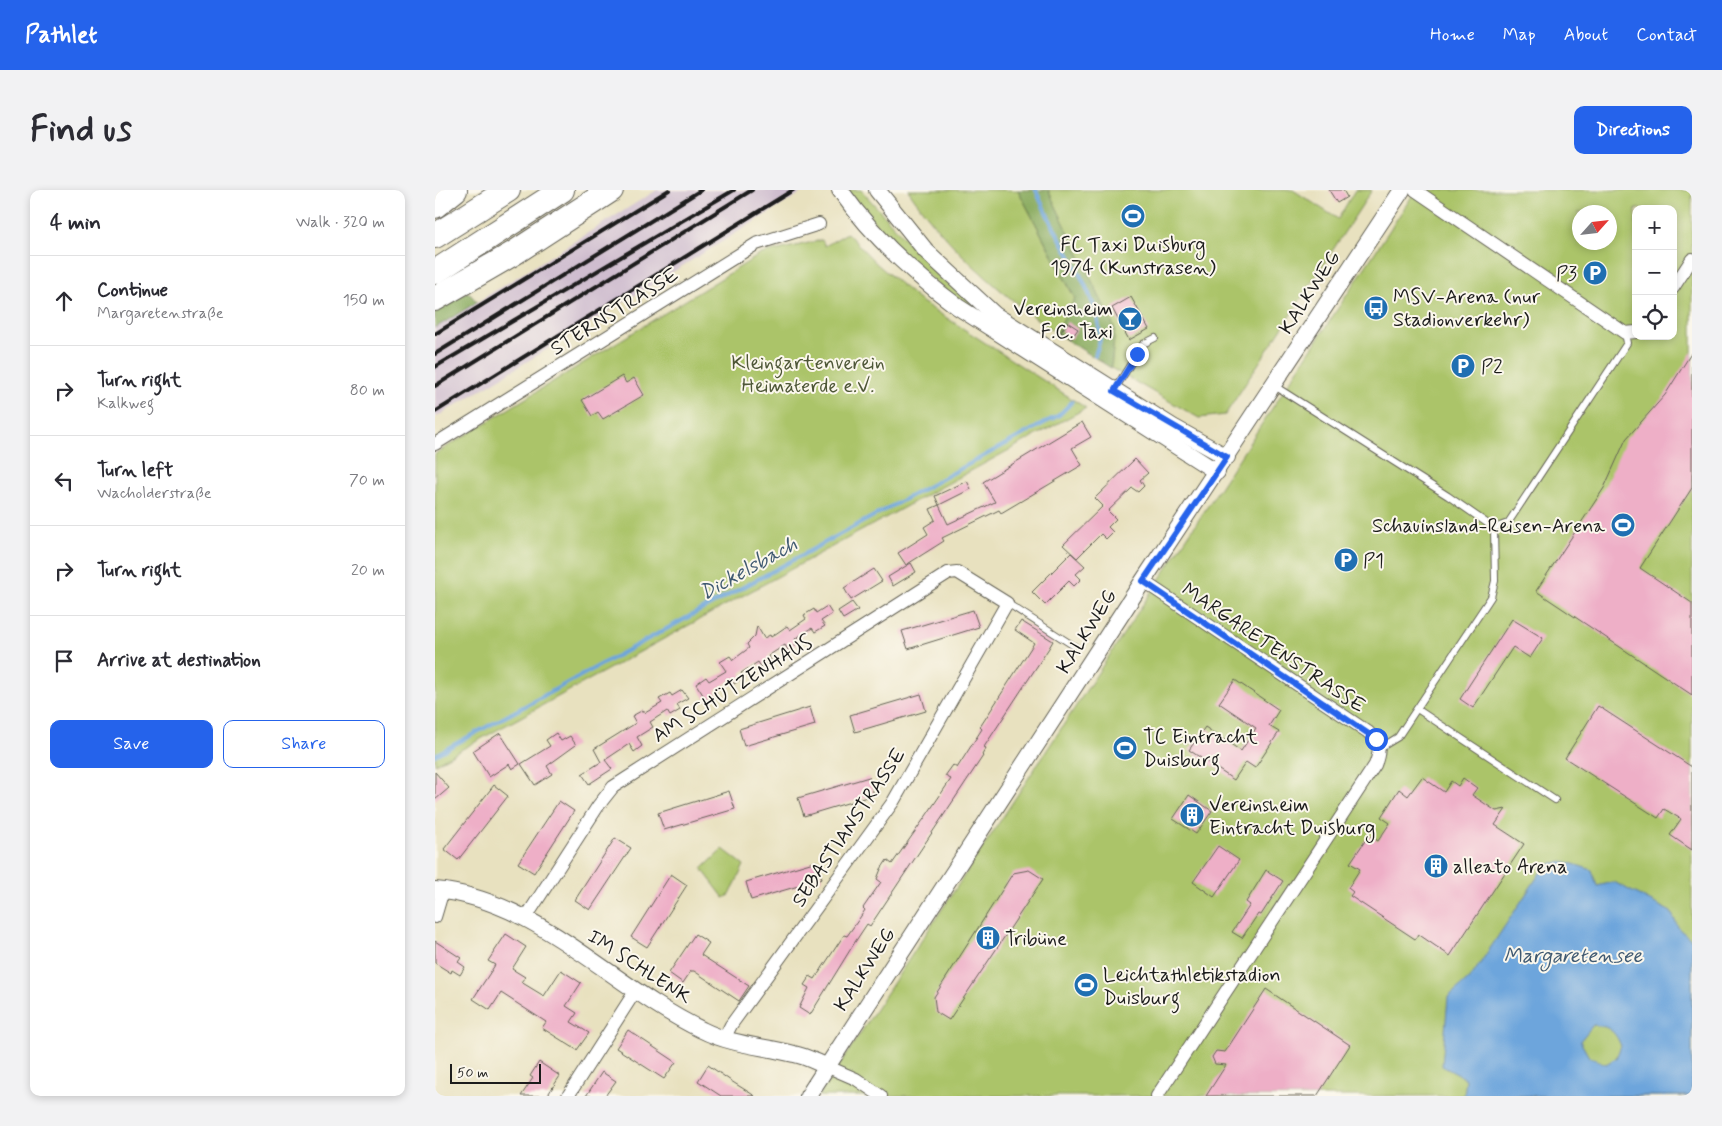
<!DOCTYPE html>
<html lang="en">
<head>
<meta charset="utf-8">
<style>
  :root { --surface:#fff; --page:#f2f2f3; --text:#2b2b33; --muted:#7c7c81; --line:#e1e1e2; --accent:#2563eb }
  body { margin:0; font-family:Mynerve,sans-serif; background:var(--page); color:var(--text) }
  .controls { position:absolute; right:15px; top:15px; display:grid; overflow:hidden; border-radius:10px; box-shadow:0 2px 8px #0003 }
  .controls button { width:45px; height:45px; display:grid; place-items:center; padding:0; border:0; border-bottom:1px solid var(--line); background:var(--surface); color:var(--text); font:25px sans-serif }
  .compass { position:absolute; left:1137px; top:15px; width:45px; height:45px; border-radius:50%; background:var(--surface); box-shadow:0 2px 8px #0003; rotate:63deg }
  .scale { position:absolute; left:15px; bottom:12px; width:91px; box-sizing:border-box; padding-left:5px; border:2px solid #1c1c1c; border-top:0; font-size:14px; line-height:18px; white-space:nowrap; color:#1c1c1c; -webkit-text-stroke:4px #fbf7ec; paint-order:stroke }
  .stop { position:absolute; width:15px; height:15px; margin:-11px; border:4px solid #2563eb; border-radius:50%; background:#fff }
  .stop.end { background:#2563eb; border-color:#fff; box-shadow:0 1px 5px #0008 }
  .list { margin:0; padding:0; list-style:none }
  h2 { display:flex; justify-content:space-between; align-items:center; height:65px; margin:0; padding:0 20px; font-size:21px }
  h2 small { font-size:16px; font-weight:400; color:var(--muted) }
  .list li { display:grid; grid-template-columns:32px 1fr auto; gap:15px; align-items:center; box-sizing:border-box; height:90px; padding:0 20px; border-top:1px solid var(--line) }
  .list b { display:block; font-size:19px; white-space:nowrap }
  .list p { margin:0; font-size:16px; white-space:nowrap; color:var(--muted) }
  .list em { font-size:16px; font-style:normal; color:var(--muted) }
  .actions { display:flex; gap:10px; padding:15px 20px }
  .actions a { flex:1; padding:11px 0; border:1px solid var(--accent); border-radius:10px; text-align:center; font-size:18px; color:var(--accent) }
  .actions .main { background:var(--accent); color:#fff }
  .icon { flex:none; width:28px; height:28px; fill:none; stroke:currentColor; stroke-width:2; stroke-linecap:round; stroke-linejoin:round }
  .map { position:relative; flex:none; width:1257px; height:906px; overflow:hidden; border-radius:10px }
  header { display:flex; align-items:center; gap:30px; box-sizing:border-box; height:70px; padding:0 25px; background:var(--accent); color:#fff }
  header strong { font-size:24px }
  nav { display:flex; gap:28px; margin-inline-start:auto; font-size:18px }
  .intro { display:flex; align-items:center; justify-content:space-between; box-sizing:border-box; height:120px; padding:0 30px }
  h1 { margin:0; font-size:35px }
  .button { padding:12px 22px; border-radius:10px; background:var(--accent); color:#fff; font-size:18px; font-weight:700 }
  main { display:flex; gap:30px; padding:0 30px }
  aside { flex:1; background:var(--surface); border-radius:10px; box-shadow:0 2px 8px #0003 }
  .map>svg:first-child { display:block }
  .industrial { fill:#cfbdcf }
  .green { fill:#abc469; stroke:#647042; fill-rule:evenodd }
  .forest { fill:#88aa5d; stroke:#52633c }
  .water { fill:#6da5dc; stroke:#44607c; fill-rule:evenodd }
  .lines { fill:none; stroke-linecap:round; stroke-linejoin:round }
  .stream { stroke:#6da5dc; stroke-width:4 }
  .building { fill:#eeafc7 }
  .service-casing { stroke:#636155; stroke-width:8 }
  .minor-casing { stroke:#636155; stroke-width:14 }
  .tertiary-casing { stroke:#636155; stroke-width:18 }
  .motorway-casing { stroke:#636155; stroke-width:26 }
  .service { stroke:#fff; stroke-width:6 }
  .minor { stroke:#fff; stroke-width:12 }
  .tertiary { stroke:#fff; stroke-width:16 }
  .motorway { stroke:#fff; stroke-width:24 }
  .rail { stroke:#1c1c1c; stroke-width:4 }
  .route { stroke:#2563eb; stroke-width:6 }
  .labels { text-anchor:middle; stroke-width:4; stroke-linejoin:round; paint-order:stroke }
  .poi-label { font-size:20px; fill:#1c1c1c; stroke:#fbf7ec; text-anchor:start }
  .street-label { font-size:20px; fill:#1c1c1c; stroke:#fbf7ec }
  .park-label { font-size:20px; fill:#4e5737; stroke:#fbf7ec }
  .water-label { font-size:21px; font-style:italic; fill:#405a72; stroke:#fbf7ec }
</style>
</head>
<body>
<header>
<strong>Pathlet</strong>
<nav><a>Home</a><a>Map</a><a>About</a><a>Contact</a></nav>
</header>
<div class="intro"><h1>Find us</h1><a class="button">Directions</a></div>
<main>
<aside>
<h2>4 min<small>Walk · 320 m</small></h2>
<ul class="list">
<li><svg class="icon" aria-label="ahead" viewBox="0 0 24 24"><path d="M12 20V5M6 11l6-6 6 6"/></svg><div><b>Continue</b><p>Margaretenstraße</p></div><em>150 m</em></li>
<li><svg class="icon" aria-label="right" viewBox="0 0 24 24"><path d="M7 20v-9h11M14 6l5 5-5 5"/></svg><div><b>Turn right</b><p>Kalkweg</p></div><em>80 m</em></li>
<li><svg class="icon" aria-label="left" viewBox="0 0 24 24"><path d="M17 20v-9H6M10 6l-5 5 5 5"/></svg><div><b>Turn left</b><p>Wacholderstraße</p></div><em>70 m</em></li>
<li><svg class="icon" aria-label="right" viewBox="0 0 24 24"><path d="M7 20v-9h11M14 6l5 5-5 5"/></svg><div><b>Turn right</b></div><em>20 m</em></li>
<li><svg class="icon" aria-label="arrive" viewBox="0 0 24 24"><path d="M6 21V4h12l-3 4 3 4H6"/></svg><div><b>Arrive at destination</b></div></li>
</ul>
<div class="actions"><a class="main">Save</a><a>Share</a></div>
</aside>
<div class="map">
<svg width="1257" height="906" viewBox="0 0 1257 906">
  <rect width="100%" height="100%" fill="#fbf7ec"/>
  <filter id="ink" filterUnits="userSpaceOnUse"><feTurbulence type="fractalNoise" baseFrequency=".02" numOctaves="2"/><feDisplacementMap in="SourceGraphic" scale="10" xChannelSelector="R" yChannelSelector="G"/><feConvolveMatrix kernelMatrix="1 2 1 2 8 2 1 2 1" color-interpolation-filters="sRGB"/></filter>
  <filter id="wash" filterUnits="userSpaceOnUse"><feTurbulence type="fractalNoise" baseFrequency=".0096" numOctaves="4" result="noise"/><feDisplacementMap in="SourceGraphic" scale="20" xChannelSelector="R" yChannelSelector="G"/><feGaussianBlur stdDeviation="1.12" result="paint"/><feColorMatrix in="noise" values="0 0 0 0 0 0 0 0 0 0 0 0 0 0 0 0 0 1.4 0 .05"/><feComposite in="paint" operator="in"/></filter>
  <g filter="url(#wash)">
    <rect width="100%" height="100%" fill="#e8e1bf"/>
    <!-- industrial -->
    <polygon class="industrial" points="222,0 371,0 0,228 0,138"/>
    <!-- green -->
    <g class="green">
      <polygon points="412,0 426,0 502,84 551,125 516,105 461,58"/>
      <path d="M473 0H583L640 109 621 143C564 102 514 59 473 0Z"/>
      <polygon points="613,0 858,0 903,29 920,0 937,0 790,225 764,228 676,178 680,139"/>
      <path d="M981 0H1257V906H384ZM1201 19H1238V146H1201ZM1144 22H1174V52H1144Z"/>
      <polygon points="412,43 442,74 484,110 651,218 0,574 0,264 326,64 387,50 390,56"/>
      <polygon points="288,659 309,675 295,705 289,708 267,679"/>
    </g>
    <!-- forest -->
    <g class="forest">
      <polygon points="583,0 613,0 680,139 676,178 621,143 640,108"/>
      <polygon points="33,102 42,112 0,138 0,119"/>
    </g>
    <!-- water -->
    <path class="water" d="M1132 672 1157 680 1162 696 1179 692 1236 722 1244 739 1257 750V906H1029L1031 889 1007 876 1013 807 1036 787 1105 683 1117 673ZM1158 835C1174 836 1180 841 1186 856L1181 868 1171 874 1154 867 1145 851Z"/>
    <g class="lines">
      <!-- stream -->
      <g class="stream">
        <path d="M601 0C618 46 664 100 665 148 665 153 661 161 660 166"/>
        <polyline points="0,565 624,225 637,212"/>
      </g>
    </g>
    <g id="blocks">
      <!-- building -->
      <g class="building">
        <polygon points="894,0 908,0 912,7 902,13"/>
        <polygon points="696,107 714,139 694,150 677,118"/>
        <polygon points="632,132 643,139 636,149 626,142"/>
        <polygon points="1257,162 1257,298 1205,378 1257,413 1257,505 1101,401 1169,298 1191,249 1230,205"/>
        <polygon points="187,186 191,193 199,188 209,205 168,229 163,222 157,226 147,210"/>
        <polygon points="647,232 656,247 637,258 647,275 566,323 564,320 507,348 509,351 471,375 463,363 493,344 489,337 500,330 495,319 504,315 513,334 560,312 548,292"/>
        <polygon points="700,269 713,283 705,290 709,296 703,302 697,298 673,321 681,329 673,337 678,342 671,349 666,344 642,368 628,355 668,316 660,308"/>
        <polygon points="532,291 536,299 504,315 500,306"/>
        <polygon points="636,363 650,376 641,384 646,389 639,396 634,391 610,415 597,402"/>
        <polygon points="476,373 481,382 458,396 453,387"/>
        <polygon points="439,379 447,391 416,410 409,398"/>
        <polygon points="417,412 423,420 408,429 403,421"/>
        <polygon points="392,416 397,424 386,431 390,436 380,442 377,438 360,449 363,453 353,460 350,455 333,466 336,470 326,477 323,472 306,483 309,487 299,494 296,490 280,500 282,504 272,511 261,494 271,487 274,491 291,481 285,472 295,466 298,470 314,458 312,454 320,446 322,436 329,448 335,445 336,447 352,436 355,440 371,429 369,425 379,419 381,423"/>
        <polygon points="538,420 544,437 473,459 467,441"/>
        <polygon points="1077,429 1108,448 1095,468 1078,457 1038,518 1025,509"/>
        <polygon points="586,431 618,451 614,458 549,557 551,558 547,565 548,566 435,736 432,734 420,752 375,825 364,818 374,798 369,795 375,786 380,789 409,745 412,746 424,729 430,720 428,718 446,692 442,689 446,679 452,670 457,674 491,626 516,589 510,586 518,575 522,578 547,539 545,537 599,453 580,440"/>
        <polygon points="800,490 844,520 834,536 844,542 820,578 811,572 799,590 754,560 770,537 806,561 821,538 784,513"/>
        <polygon points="247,500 253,508 242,514 245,520 235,526 232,521 215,532 218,537 202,547 207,556 199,562 194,554 170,570 177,579 154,594 147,584 166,572 159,559 201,533 197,526 208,520 210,523 227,513 224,509 235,503 237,506"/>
        <polygon points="486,504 491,521 420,542 415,525"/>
        <polygon points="1163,516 1257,577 1257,660 1235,645 1246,629 1229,619 1223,628 1130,568"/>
        <polygon points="375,517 380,535 309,556 304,539"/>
        <polygon points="65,543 85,574 77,579 74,574 54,587 38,561"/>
        <polygon points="121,543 126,551 135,546 141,555 112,576 117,584 100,595 86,574 115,556 111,550"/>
        <polygon points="0,582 14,598 0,610"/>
        <polygon points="434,587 439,605 369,626 363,608"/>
        <polygon points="987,587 1009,602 1016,591 1023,596 1028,588 1042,598 1037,605 1061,621 1071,619 1060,635 1089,654 1015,766 983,744 980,749 915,706 918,702 913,698 925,679 915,673 934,645 943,651 955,633 946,627 964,599 973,606"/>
        <polygon points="59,595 73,606 23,670 9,659"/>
        <polygon points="294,601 300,619 229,640 223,623"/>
        <polygon points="754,605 777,621 761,644 738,629"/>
        <polygon points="124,611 139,621 99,683 83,673"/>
        <polygon points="180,648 196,658 155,720 140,710"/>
        <polygon points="783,656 804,670 779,707 758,692"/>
        <polygon points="382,671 387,689 316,710 311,692"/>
        <polygon points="594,680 608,689 514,830 501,822 499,807 578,683"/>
        <polygon points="831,680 848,691 826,725 823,724 807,748 797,742 815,715 811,712"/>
        <polygon points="236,684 252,695 212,757 196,747"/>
        <polygon points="71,744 91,757 77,779 90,787 86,792 109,806 126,780 146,793 131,816 142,823 136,832 154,843 142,860 107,838 111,832 66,803 55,820 38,809 60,775 53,771"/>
        <polygon points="260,744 274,753 266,765 314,796 304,811 259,781 256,781 248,793 234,783"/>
        <polygon points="0,751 26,768 23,772 30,777 25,785 17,780 16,783 0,773"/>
        <polygon points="831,799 915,855 882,906 771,906 791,875 780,874 777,867 781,861 790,862"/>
        <polygon points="193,840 241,872 229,889 181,858"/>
        <polygon points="104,872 125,886 112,906 86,906 98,888 95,886"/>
        <polygon points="273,875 296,891 320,906 286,906 263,891"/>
        <polygon points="167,882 181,891 170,906 151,906"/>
      </g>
    </g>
  </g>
  <g filter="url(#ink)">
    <use href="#blocks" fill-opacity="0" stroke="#636155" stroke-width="1"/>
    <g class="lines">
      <defs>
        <g id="service">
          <polyline points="838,195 1013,306 1059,338"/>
          <polyline points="680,199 708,154 720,148"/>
          <polyline points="572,413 639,456"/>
          <polyline points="982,519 1120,610"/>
          <polyline points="945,558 963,547 1056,407 1060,391 1059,338 1073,333 1192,153 1190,143"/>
        </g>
        <g id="minor">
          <polyline points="980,0 1190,143 1201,142"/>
          <polyline points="1238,98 1257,69"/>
          <polyline points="0,254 321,54 384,34"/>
          <path d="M708 391 933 542C945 553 946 560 940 575L722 906"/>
          <polyline points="0,727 8,700"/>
          <polyline points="90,729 163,616 178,597 513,383 522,382 572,413 458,612 296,835 289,849"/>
          <polyline points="391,876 421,889 446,906"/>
          <polyline points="133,906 201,800"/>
        </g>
        <g id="tertiary">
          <path d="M405 0C438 47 477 83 523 117L782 282"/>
          <polyline points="442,0 491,61 560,125 738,237 792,267"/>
          <path d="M0 700C103 709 178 798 267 840 297 855 328 856 359 864 370 866 381 872 391 876"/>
          <polyline points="373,906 708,391 967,0"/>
        </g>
        <g id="motorway">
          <polyline points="0,16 20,0"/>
          <polyline points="0,46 73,0"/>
          <polyline points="0,82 127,0"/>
          <polyline points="0,109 79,63 176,0"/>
        </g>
      </defs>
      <!-- service casing -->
      <use href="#service" class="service-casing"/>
      <!-- minor casing -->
      <use href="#minor" class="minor-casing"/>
      <!-- tertiary casing -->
      <use href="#tertiary" class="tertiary-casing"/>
      <!-- motorway casing -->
      <use href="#motorway" class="motorway-casing"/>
      <!-- service -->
      <use href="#service" class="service"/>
      <!-- minor -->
      <use href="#minor" class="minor"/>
      <!-- tertiary -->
      <use href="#tertiary" class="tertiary"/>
      <!-- motorway -->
      <use href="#motorway" class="motorway"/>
      <!-- rail -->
      <g class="rail">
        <polyline points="0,144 234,0"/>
        <polyline points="0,164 266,0"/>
        <polyline points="0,177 299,0"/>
        <polyline points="0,196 317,0"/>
        <polyline points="0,222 358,0"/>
      </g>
    </g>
  </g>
  <g class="lines" filter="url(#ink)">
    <!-- route -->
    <polyline class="route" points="702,164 679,201 792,267 708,391 941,549"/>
  </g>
  <!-- icons -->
  <defs>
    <symbol id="stadium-disc" viewBox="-11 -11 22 22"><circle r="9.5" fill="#1f6fb2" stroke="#fbf7ec"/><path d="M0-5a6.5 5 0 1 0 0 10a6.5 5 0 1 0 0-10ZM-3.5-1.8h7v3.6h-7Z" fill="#fff"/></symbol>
    <symbol id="parking-disc" viewBox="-11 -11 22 22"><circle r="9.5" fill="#1f6fb2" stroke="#fbf7ec"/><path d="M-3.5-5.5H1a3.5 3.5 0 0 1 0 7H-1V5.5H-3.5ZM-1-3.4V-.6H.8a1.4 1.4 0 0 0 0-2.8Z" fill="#fff"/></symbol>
    <symbol id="bus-disc" viewBox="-11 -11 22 22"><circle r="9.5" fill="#1f6fb2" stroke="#fbf7ec"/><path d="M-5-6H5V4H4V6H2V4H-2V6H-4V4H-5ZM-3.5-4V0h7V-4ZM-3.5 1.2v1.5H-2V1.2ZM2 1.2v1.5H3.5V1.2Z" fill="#fff"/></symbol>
    <symbol id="bar-disc" viewBox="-11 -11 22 22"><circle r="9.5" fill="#1f6fb2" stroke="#fbf7ec"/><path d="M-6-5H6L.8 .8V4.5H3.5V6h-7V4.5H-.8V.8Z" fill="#fff"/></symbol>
    <symbol id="building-disc" viewBox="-11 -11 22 22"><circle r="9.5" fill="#1f6fb2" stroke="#fbf7ec"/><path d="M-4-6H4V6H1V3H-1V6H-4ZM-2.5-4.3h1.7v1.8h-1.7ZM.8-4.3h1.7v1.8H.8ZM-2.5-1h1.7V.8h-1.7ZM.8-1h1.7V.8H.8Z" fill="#fff"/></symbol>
  </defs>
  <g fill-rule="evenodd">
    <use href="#stadium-disc" x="684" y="12" width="28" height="28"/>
    <use href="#parking-disc" x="1146" y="69" width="28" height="28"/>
    <use href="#bus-disc" x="927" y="104" width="28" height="28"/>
    <use href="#bar-disc" x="681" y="115" width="28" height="28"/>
    <use href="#parking-disc" x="1014" y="162" width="28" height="28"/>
    <use href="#stadium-disc" x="1174" y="321" width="28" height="28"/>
    <use href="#parking-disc" x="897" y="356" width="28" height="28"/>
    <use href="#stadium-disc" x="676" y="544" width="28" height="28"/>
    <use href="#building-disc" x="743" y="611" width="28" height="28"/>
    <use href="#building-disc" x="987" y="662" width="28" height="28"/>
    <use href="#building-disc" x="539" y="734" width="28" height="28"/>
    <use href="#stadium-disc" x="637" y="781" width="28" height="28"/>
  </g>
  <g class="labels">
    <!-- poi labels -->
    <g class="poi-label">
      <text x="698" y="61" text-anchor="middle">FC Taxi Duisburg<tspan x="698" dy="23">1974 (Kunstrasen)</tspan></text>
      <text x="1142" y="90" text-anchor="end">P3</text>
      <text x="958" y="113">MSV-Arena (nur<tspan x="958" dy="23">Stadionverkehr)</tspan></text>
      <text x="678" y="125" text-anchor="end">Vereinsheim<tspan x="678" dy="23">F.C. Taxi</tspan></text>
      <text x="1046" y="183">P2</text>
      <text x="1170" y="342" text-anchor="end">Schauinsland-Reisen-Arena</text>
      <text x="928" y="377">P1</text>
      <text x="708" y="553">TC Eintracht<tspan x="708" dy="23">Duisburg</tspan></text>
      <text x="774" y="621">Vereinsheim<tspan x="774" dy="23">Eintracht Duisburg</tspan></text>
      <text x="1018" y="683">alleato Arena</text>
      <text x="570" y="755">Tribüne</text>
      <text x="668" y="791">Leichtathletikstadion<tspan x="668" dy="23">Duisburg</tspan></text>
    </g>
    <!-- street labels -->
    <g class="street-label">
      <text transform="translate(874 102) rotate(-57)" y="7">KALKWEG</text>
      <text transform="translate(179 121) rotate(-32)" y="7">STERNSTRASSE</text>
      <text transform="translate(651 441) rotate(-58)" y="7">KALKWEG</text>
      <text transform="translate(839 457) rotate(34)" y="7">MARGARETENSTRASSE</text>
      <text transform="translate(297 498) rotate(-32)" y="7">AM SCHÜTZENHAUS</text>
      <text transform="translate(413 637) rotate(-56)" y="7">SEBASTIANSTRASSE</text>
      <text transform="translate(205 776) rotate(33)" y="7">IM SCHLENK</text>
      <text transform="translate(429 779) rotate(-57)" y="7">KALKWEG</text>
    </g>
    <!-- park labels -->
    <g class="park-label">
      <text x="373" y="179">Kleingartenverein<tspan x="373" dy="23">Heimaterde e.V.</tspan></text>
    </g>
    <!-- water labels -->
    <g class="water-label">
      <text transform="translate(313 378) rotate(-29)" y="7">Dickelsbach</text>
      <text x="1138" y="772">Margaretensee</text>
    </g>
  </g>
</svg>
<div class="controls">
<button>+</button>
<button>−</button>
<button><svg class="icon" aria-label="locate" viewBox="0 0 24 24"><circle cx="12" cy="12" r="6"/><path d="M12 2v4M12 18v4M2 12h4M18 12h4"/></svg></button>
</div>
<svg class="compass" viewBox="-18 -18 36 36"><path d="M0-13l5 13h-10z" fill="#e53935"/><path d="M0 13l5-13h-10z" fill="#7c7c81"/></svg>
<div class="scale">50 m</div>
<div class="stop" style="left:941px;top:549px"></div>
<div class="stop end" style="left:702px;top:164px"></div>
</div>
</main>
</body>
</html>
